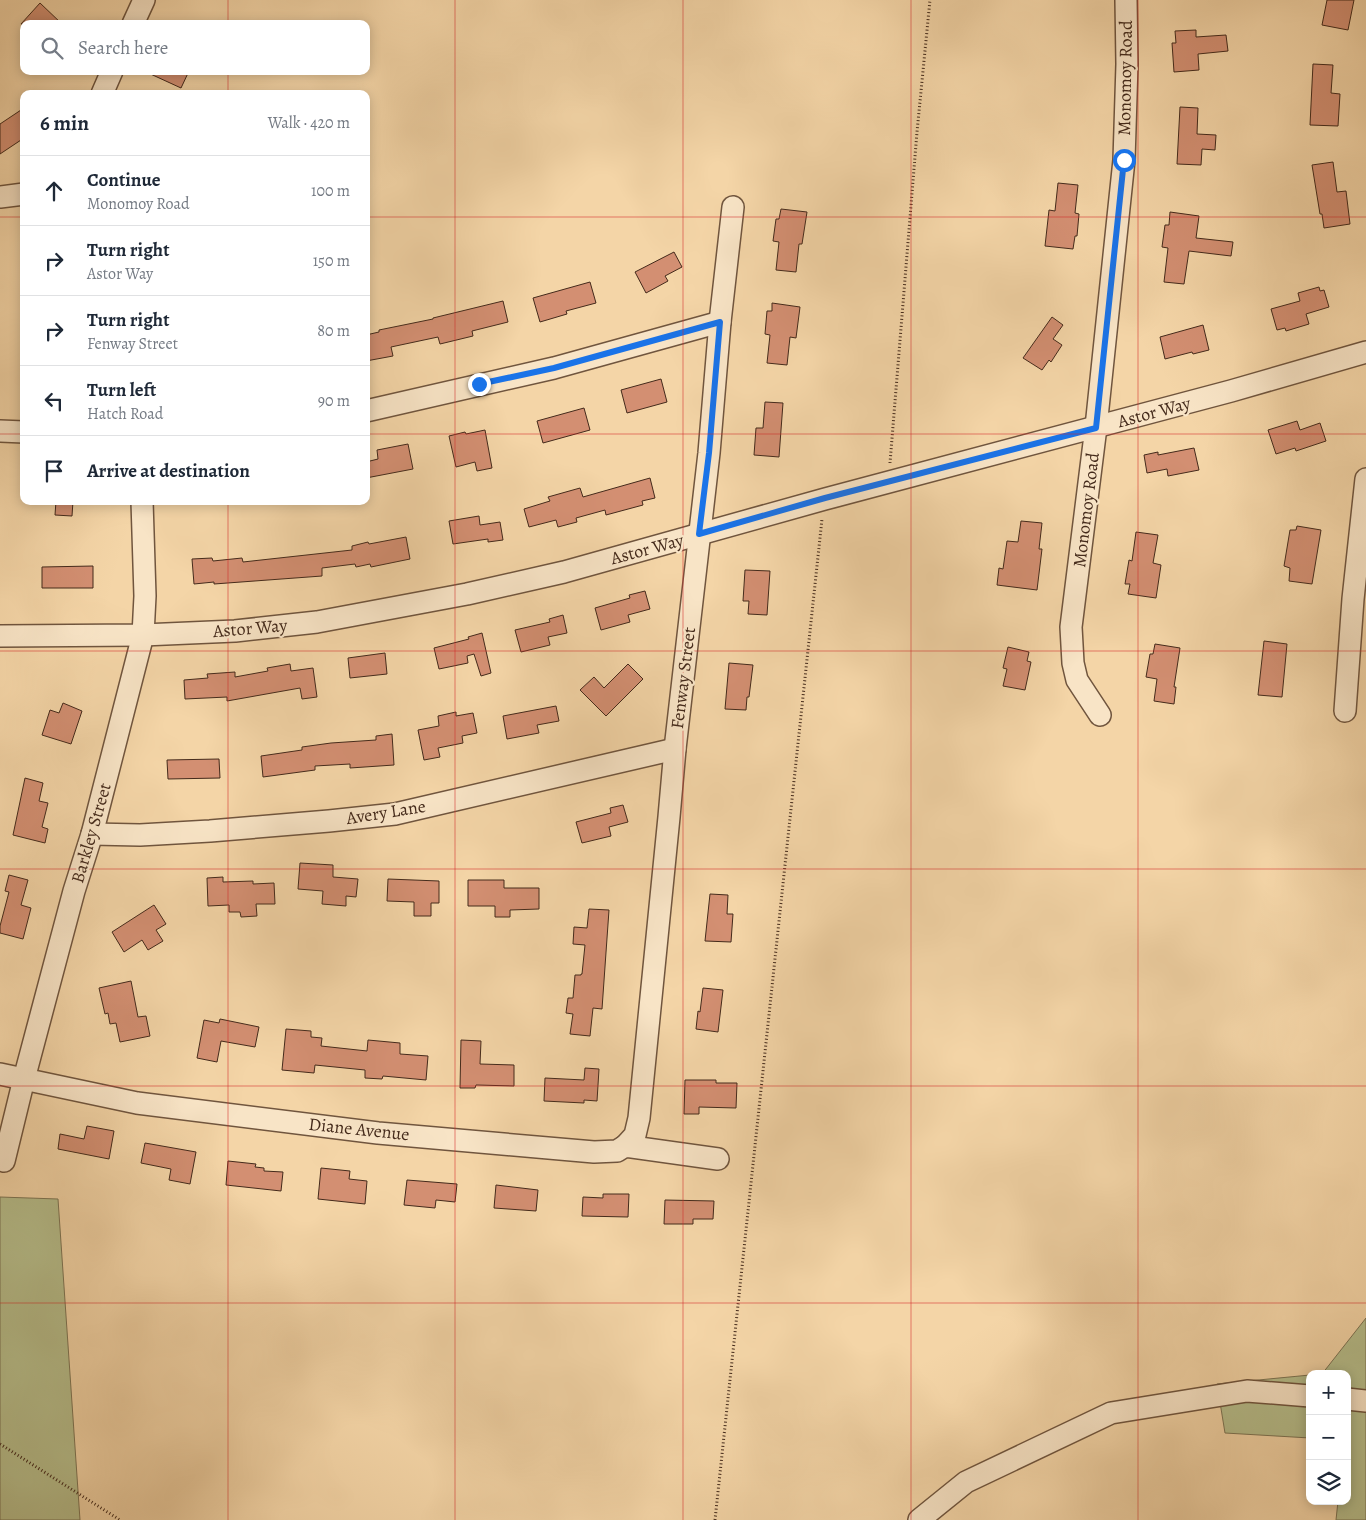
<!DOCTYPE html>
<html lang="en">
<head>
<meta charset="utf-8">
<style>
  :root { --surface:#fff; --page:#f2f2f3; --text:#1f2937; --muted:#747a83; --line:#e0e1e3 }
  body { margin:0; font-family:Alegreya,serif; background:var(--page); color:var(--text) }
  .controls { position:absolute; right:15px; bottom:15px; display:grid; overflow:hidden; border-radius:10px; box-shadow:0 2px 12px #0003 }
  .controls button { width:45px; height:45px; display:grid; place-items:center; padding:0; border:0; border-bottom:1px solid var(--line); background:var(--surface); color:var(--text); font:25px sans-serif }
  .stop { position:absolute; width:15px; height:15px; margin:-11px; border:4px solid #1a73e8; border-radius:50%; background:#fff }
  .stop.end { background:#1a73e8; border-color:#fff; box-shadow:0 1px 5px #0008 }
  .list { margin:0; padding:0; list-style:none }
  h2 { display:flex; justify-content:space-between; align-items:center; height:65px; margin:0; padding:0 20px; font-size:21px }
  h2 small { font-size:16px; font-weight:400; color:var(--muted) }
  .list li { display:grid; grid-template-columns:32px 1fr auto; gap:15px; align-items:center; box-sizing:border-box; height:70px; padding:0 20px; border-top:1px solid var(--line) }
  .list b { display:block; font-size:19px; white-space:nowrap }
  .list p { margin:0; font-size:16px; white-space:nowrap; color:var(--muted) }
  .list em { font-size:16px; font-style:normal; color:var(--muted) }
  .icon { flex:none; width:28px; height:28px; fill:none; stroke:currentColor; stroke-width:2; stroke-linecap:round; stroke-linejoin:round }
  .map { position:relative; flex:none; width:1366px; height:1520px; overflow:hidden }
  .search { position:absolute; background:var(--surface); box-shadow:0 2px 12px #0003; left:20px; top:20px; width:350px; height:55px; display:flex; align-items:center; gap:12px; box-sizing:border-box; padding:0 18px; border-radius:10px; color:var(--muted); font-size:19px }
  .panel { position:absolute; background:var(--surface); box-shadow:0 2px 12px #0003; left:20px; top:90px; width:350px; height:415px; border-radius:10px }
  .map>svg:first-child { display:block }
  .green { fill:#b6be8c; stroke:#7d7454 }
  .building { fill:#d38f72; stroke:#442a1b }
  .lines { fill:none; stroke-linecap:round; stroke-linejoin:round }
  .minor-casing { stroke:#70553e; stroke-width:24 }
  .path { stroke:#442a1b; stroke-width:3; stroke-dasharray:1 2.5; stroke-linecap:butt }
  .minor { stroke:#f8e4c6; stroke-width:21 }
  .route { stroke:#1a73e8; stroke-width:6 }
  .grid { fill:none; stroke:#d62828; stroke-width:1; stroke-opacity:0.55 }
  .labels { text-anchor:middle; stroke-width:4.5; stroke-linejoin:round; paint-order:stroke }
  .street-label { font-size:18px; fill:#442a1b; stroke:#f8e4c6 }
</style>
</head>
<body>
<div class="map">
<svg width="1366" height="1520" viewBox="0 0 1366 1520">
  <rect width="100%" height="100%" fill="#f4d5a7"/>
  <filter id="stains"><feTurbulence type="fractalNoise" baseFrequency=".004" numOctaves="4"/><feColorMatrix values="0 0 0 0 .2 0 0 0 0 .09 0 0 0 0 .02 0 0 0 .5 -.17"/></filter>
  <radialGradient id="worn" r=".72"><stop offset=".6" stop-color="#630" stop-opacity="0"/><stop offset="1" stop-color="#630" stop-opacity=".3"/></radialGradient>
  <!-- green -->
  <g class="green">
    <polygon points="0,1197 58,1199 80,1520 0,1520"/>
    <polygon points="1366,1318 1366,1520 1336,1520 1338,1501 1347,1501 1347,1374 1322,1374"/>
    <polygon points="1310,1375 1310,1438 1225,1433 1217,1384"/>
  </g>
  <!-- building -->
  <g class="building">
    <polygon points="1327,0 1354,0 1348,30 1322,25"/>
    <polygon points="40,3 62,24 21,24"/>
    <polygon points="1196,30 1196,37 1226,35 1228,51 1198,54 1199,70 1174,72 1172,43 1176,43 1175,31"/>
    <polygon points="1313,64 1333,65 1331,93 1340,94 1338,126 1310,125"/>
    <polygon points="144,71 189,71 181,88"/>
    <polygon points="1180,107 1198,108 1197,134 1216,135 1215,150 1202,149 1201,165 1177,164"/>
    <polygon points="24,108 24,138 0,154 0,124"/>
    <polygon points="1333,162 1337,192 1346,191 1350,224 1324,228 1322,214 1320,214 1312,165"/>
    <polygon points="1058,183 1078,185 1075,213 1079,214 1077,236 1075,236 1073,249 1045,246 1049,210 1055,211"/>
    <polygon points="781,209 807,212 802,244 799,244 796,272 776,270 779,242 773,241 776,219 779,219"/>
    <polygon points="1170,212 1199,216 1196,238 1233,242 1231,256 1189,251 1184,284 1164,282 1168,248 1162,247 1165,225 1169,225"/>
    <polygon points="674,252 682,267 665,276 668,281 646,293 635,272"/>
    <polygon points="590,282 596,303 566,311 567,314 540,322 533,298"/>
    <polygon points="1319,287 1320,291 1324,290 1329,307 1306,314 1309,324 1286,331 1285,328 1277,330 1271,309 1300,301 1298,293"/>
    <polygon points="503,301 508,322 472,331 473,336 440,344 438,337 391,347 393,356 366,361 366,335 379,332 379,330 433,319 433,318"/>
    <polygon points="772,303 800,307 796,338 790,337 787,365 767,363 770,335 765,334 767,311 772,311"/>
    <polygon points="1052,317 1063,325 1053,339 1062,345 1051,362 1049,360 1042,370 1023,358"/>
    <polygon points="1203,325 1209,350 1193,354 1192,352 1165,359 1160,337"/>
    <polygon points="661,379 667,402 627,413 621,390"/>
    <polygon points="765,402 783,403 779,457 754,455 756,428 763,428"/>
    <polygon points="584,408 590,430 543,443 537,421"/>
    <polygon points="1297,421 1300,430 1320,423 1326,441 1296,451 1295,448 1276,454 1268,430"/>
    <polygon points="485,430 492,468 477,471 475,462 456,467 449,436 465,432 466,434"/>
    <polygon points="408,444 413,469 366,478 366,462 378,459 377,450"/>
    <polygon points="1194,448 1199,470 1168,476 1167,469 1147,473 1144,455 1158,452 1158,455"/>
    <polygon points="650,478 655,498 642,501 643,505 606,515 605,510 576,518 577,522 558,527 556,520 529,527 524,509 550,501 548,497 580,488 583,497"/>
    <polygon points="56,501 73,501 72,516 55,515"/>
    <polygon points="479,516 480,525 500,522 503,540 488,542 488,539 453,544 449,521"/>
    <polygon points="1021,521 1042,523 1039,549 1042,549 1037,590 997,585 999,568 1003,569 1007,541 1018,542"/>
    <polygon points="1297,526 1321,530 1312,584 1289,581 1290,568 1284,566 1290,530 1296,530"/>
    <polygon points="1136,532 1158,535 1153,563 1161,565 1156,598 1128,594 1130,584 1125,584 1129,560 1132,561"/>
    <polygon points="406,537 410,559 371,567 370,564 356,567 355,564 322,568 322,576 214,584 214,582 194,584 192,559 212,558 213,561 242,558 243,562 352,550 352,546 368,542 369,544"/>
    <polygon points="93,566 93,588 42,588 42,567"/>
    <polygon points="745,570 770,571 767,615 748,614 749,601 743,601"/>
    <polygon points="645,591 650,609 628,615 630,622 601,630 595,608 630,598 629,595"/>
    <polygon points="563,615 567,633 548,637 550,645 521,652 515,630 550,622 549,619"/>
    <polygon points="482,633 491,673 481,676 474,654 467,656 468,663 439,669 434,648 469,639 468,637"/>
    <polygon points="1264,641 1287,644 1282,697 1258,695"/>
    <polygon points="1155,644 1180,648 1174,687 1176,687 1174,704 1154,701 1157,679 1146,677 1150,654 1153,654"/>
    <polygon points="1008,647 1029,652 1027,661 1031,662 1025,690 1003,686 1007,669 1003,668"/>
    <polygon points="385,653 387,674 350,678 348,658"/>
    <polygon points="729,663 753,665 749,697 747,697 746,710 725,709"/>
    <polygon points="290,664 291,671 313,668 317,697 302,699 300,688 227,701 227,697 185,699 184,680 208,678 207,674 235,672 235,677 268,671 267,668"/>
    <polygon points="628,664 643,679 606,716 580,690 594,677 604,688"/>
    <polygon points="63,703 82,711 71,744 42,735 50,710 59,713"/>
    <polygon points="556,706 559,721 537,725 539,733 507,739 503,716"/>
    <polygon points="456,712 456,716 473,713 477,733 462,736 463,743 438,748 440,757 424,760 418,730 439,726 438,716"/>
    <polygon points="392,734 394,765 350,768 350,764 315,766 315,770 263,777 261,756 302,750 302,747 331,743 376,740 376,736"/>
    <polygon points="219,759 220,778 168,779 167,760"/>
    <polygon points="25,778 43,783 39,801 48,803 42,827 48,829 45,843 13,835"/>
    <polygon points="623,805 628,822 609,827 611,836 582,843 576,822 611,813 610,808"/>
    <polygon points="300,863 333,865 333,877 358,879 356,897 346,896 346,906 322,904 323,891 298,889"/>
    <polygon points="9,875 28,880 21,905 31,908 23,939 0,933 0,926 9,892 5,891"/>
    <polygon points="223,877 223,882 253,881 253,884 274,883 275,904 256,904 257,916 241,917 240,912 229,912 229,905 208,906 207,878"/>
    <polygon points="388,879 439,881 439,903 431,903 431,916 414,916 414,902 387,901"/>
    <polygon points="468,880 504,880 504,888 539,888 539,909 510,910 510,917 495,917 495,906 468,906"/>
    <polygon points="710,894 728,895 727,914 733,914 731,942 705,941"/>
    <polygon points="154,905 166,924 156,930 163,941 148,950 142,940 124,952 112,932"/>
    <polygon points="589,909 609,910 602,1009 593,1008 590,1036 570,1034 573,1014 566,1013 568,998 573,998 575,975 581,975 581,974 582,974 585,945 573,944 574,927 587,928"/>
    <polygon points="131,981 138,1017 146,1016 150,1036 120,1042 116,1023 110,1024 108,1013 105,1014 99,988"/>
    <polygon points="703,988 723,990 718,1032 696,1029 698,1011 700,1012"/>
    <polygon points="220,1019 259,1027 255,1047 221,1041 217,1062 197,1058 204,1020 219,1023"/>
    <polygon points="286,1029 311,1031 311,1037 322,1038 321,1046 367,1051 368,1040 400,1043 400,1054 428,1056 426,1080 383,1076 382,1079 365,1078 365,1070 315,1065 314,1073 282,1070"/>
    <polygon points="461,1040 481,1041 480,1064 514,1065 514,1086 476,1085 475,1088 460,1088"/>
    <polygon points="585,1068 599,1069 597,1101 584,1100 584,1103 544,1101 545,1078 584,1080"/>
    <polygon points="685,1080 716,1080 716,1083 737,1083 736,1108 699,1107 699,1114 684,1114"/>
    <polygon points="87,1126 114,1131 109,1159 58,1149 60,1134 84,1139"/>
    <polygon points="145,1143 196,1152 190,1184 169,1180 171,1169 141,1163"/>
    <polygon points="228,1161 256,1164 255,1167 264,1168 264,1171 283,1172 281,1191 226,1185"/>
    <polygon points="321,1168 350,1171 349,1179 367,1181 365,1204 318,1199"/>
    <polygon points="407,1180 457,1184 455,1202 436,1200 435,1208 404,1205"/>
    <polygon points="496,1185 538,1190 536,1211 494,1208"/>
    <polygon points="603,1194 629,1194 628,1217 582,1216 583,1197 603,1198"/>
    <polygon points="665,1200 714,1201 713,1219 693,1219 693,1224 664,1224"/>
  </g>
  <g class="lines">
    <defs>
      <g id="minor">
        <polyline points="133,24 144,0"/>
        <polyline points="102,94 112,71"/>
        <polyline points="0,197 24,194"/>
        <polyline points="366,411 554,368 720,322"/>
        <polyline points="0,431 24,432"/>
        <polyline points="0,636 143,635 235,631 317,622 467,594 564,572 825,499 1231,391 1366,352"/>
        <polyline points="1345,711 1353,599 1366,479"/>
        <polyline points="1100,715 1077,680 1073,663 1071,627 1096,427 1124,160 1127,64 1126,0"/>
        <polyline points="92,834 140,835 210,831 329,821 395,814 675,749"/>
        <polyline points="0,1074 137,1103 378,1133 594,1152 617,1151 625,1146 718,1159"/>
        <polyline points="625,1146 635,1135 639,1118 669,817 675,749 709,453 720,322 733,207"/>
        <polyline points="4,1161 24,1079 74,891 92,834 143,635 145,596 142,501"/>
        <polyline points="1347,1399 1366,1401"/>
        <polyline points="919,1520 966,1482 1111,1413 1247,1391 1310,1396"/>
      </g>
    </defs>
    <!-- minor casing -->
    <use href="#minor" class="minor-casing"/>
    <!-- path -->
    <g class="path">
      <polyline points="890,463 917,132 930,0"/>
      <polyline points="0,1444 120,1520"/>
      <polyline points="715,1520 822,519"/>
    </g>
    <!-- minor -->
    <use href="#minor" class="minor"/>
  </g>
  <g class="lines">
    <!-- route -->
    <polyline class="route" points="479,384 554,368 720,322 709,453 699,534 825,498 1096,428 1124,160"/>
  </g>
  <!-- grid -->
  <path class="grid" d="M228 0V24M455 0V1520M683 0V1520M911 0V1520M1138 0V1520M228 71V94M0 217H24M366 217H1366M0 434H24M366 434H1366M228 501V1520M0 651H1366M0 869H1366M0 1086H1366M0 1303H1366"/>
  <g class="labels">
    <!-- street labels -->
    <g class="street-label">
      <text transform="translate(1125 78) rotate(-89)" y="6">Monomoy Road</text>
      <text transform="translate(1154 412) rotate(-15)" y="6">Astor Way</text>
      <text transform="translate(1086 510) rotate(-83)" y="6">Monomoy Road</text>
      <text transform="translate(647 549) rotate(-15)" y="6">Astor Way</text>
      <text transform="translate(250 628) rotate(-5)" y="6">Astor Way</text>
      <text transform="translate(683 678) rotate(-83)" y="6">Fenway Street</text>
      <text transform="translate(386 812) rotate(-9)" y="6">Avery Lane</text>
      <text transform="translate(91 833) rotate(-74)" y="6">Barkley Street</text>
      <text transform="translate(359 1129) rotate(6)" y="6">Diane Avenue</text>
    </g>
  </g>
  <rect width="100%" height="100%" filter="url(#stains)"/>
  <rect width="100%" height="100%" fill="url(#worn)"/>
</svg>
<div class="controls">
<button>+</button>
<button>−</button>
<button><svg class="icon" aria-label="layers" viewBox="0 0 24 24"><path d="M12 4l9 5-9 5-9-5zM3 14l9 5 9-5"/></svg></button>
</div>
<div class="stop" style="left:1124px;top:160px"></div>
<div class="stop end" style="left:479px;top:384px"></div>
<div class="search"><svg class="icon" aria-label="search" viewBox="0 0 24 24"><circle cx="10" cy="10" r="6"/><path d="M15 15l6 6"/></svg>Search here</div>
<section class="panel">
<h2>6 min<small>Walk · 420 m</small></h2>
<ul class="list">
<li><svg class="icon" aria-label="ahead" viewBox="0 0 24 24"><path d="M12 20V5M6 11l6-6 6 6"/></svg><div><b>Continue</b><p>Monomoy Road</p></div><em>100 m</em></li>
<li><svg class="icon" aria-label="right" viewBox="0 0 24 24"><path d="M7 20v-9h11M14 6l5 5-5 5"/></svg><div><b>Turn right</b><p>Astor Way</p></div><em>150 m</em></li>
<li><svg class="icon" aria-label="right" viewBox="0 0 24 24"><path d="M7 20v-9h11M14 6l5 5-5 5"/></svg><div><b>Turn right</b><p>Fenway Street</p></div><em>80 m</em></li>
<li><svg class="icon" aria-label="left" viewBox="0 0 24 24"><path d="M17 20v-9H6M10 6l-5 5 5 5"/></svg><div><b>Turn left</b><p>Hatch Road</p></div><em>90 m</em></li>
<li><svg class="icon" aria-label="arrive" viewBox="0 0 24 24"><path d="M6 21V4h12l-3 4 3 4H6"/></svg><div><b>Arrive at destination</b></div></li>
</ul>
</section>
</div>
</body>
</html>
